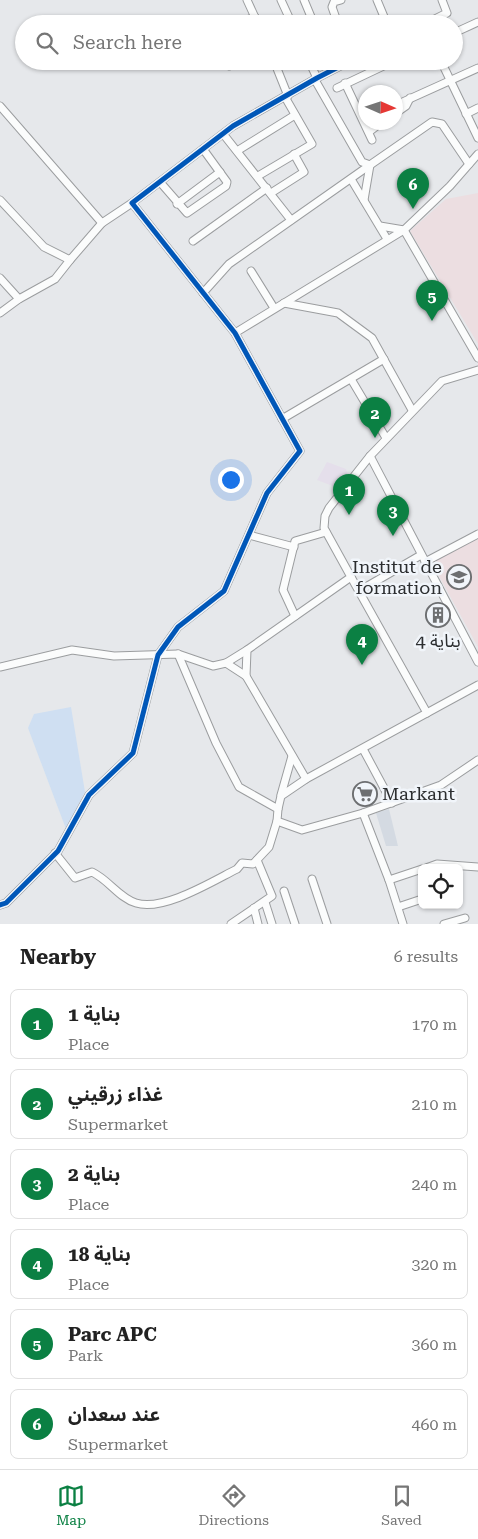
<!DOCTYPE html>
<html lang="en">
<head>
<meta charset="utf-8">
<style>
  :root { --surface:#fff; --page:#f6f6f6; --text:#222; --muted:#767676; --line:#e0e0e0; --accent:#0b8043 }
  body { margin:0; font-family:"Roboto Serif","Noto Sans Arabic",serif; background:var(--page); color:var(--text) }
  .controls { position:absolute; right:15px; bottom:15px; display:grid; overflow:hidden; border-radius:8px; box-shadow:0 1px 4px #0004 }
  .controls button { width:45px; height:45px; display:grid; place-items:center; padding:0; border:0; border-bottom:1px solid var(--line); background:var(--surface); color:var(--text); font:25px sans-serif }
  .compass { position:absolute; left:358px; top:85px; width:45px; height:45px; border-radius:50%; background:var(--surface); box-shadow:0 1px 4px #0004; rotate:93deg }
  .you { position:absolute; left:230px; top:479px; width:18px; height:18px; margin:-12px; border:4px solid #fff; border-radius:50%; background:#1a73e8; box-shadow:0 0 0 8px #1a73e833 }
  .badge { display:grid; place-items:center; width:32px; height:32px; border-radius:50%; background:var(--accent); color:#fff; font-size:16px; font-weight:700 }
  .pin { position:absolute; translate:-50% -41px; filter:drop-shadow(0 1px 2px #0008) }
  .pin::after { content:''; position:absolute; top:26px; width:18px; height:15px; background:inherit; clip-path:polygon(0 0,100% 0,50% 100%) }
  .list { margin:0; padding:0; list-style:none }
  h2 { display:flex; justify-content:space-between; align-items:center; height:65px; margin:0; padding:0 20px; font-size:21px }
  h2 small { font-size:16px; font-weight:400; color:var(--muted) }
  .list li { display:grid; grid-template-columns:32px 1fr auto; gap:15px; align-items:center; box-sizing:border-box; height:70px; margin:0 10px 10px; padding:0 10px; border:1px solid var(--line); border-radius:8px }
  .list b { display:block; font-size:19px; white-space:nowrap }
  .list p { margin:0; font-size:16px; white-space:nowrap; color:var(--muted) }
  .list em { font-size:16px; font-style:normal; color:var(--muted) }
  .icon { flex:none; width:28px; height:28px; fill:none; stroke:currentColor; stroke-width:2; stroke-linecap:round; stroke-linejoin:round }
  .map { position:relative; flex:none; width:478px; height:924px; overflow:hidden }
  .search { position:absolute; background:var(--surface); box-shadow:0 1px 4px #0004; left:15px; right:15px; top:15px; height:55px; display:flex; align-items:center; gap:12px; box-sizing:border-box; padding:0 18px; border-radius:28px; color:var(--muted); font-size:19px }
  .sheet { height:545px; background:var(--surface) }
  nav { display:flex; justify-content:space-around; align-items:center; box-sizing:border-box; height:70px; border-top:1px solid var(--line); background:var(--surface); font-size:14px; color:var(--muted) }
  nav a { display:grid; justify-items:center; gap:2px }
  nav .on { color:var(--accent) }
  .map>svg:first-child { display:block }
  .built { fill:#d4dae2 }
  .education { fill:#ecdee1 }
  .medical { fill:#e5dfeb }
  .green { fill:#cfdff2 }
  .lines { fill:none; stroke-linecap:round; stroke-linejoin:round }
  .minor-casing { stroke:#9b9d9f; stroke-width:9 }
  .minor { stroke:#fbfcfc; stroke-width:7 }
  .cycleway-casing { stroke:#f1f5fa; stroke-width:8 }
  .cycleway { stroke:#0057b8; stroke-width:5 }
  .labels { text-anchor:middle; stroke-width:5; stroke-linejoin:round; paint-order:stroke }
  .poi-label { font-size:18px; fill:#2c2e30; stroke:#f1f5fa; text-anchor:end }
</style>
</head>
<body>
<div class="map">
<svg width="478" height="924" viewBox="0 0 478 924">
  <rect width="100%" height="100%" fill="#e6e8eb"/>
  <!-- built -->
  <polygon class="built" points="389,809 398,846 386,846 376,813"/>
  <!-- education -->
  <g class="education">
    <polygon points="478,193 478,344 410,231 446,199"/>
    <polygon points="478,534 478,647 430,560"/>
  </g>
  <!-- medical -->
  <polygon class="medical" points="327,462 346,469 348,475 338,488 317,480"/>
  <!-- green -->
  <polygon class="green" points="71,707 85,792 66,829 28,728 34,714"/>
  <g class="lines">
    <defs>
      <g id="minor">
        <polyline points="247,0 258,24"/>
        <polyline points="281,0 292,24"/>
        <polyline points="304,0 314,24"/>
        <polyline points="377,0 387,24"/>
        <polyline points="236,24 255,17"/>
        <polyline points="338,24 332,7 334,2 341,0"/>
        <polyline points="425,24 447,13 442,0"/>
        <polyline points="454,33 478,22"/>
        <polyline points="274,61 288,96"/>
        <polyline points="309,61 317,78"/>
        <polyline points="441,61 478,138"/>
        <polyline points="229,66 238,61"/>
        <polyline points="315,80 362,162 370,165 432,122 442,124 469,164"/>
        <polyline points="345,83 372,140"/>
        <polyline points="337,88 394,61"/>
        <polyline points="396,105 478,68"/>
        <polyline points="0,106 102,223 132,203"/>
        <polyline points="396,113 406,106 410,98"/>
        <polyline points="466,114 478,108"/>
        <polyline points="369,132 382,122"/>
        <polyline points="224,135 291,220"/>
        <polyline points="237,151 295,115"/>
        <polyline points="258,176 312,144 285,97"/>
        <polyline points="351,179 387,239"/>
        <polyline points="160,182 187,213 226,186 227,182 203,149"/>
        <polyline points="271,193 304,172 294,154"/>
        <polyline points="0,200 44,247 70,260 102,223"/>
        <polyline points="364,200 370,165"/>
        <polyline points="177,204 220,172"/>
        <polyline points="380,226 404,230 478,358"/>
        <polyline points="193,241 267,188"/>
        <polyline points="251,271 274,308"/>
        <polyline points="0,278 19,299"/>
        <polyline points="203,293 229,264 370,165"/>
        <polyline points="284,303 338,313 372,338 412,410"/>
        <polyline points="0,313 19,299 55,279 70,260"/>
        <polyline points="235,333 404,230 450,186 478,154"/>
        <polyline points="351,379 386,438"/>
        <polyline points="282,419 384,359"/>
        <polyline points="370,456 478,662"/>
        <polyline points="249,535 294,547"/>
        <polyline points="425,562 478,534"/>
        <polyline points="351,577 427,713"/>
        <polyline points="359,591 421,555"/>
        <polyline points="295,616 283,590 295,541 326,532"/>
        <polyline points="178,654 216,743 239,787 278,809 277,821 302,830 363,813 441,785 478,760"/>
        <polyline points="226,663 246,676"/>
        <polyline points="0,667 72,650 114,656 178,654 213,666 226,663 247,650"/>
        <polyline points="363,749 392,803"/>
        <polyline points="306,779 478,685"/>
        <polyline points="281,795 292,756"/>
        <polyline points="278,809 281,796 306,779 246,676 247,650 351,577 324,528 325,516 329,508 370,456 442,381 478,370"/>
        <polyline points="363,813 389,880 403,924"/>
        <path d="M55 853 75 878 92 872C109 880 119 898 136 903 163 912 213 881 237 869L242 863 253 864 269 847 277 821"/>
        <polyline points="426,868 437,864 478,867"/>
        <polyline points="312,879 327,924"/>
        <polyline points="389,880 422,869"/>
        <polyline points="284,891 295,924"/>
        <polyline points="265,902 272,924"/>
        <polyline points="0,905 6,903 58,851 89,795 133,753 158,655 178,627 224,591 267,493 300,451 235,333 132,203 233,126 317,78 350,61"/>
        <polyline points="398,907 422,899"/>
        <polyline points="254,908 258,924"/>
        <polyline points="231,924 272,896 257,860"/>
        <polyline points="444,924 465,918"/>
      </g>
    </defs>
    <!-- minor casing -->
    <use href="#minor" class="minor-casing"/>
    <!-- minor -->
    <use href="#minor" class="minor"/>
    <defs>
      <polyline id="cycleway" points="0,905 6,903 58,851 89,795 133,753 158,655 178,627 224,591 267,493 300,451 235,333 132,203 233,126 317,78 350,61"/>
    </defs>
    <!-- cycleway casing -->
    <use href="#cycleway" class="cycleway-casing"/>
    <!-- cycleway -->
    <use href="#cycleway" class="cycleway"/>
  </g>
  <!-- icons -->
  <defs>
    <symbol id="university-ring" viewBox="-11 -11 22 22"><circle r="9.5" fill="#f1f5fa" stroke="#6d6f71" stroke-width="1.5"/><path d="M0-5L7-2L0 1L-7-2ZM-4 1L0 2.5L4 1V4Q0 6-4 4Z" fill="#6d6f71"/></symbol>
    <symbol id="building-ring" viewBox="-11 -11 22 22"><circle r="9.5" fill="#f1f5fa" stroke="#6d6f71" stroke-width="1.5"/><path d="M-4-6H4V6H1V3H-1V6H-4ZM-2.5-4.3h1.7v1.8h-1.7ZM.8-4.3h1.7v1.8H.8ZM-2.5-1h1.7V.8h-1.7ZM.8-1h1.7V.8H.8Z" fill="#6d6f71"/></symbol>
    <symbol id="supermarket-ring" viewBox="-11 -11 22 22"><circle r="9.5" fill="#f1f5fa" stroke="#6d6f71" stroke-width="1.5"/><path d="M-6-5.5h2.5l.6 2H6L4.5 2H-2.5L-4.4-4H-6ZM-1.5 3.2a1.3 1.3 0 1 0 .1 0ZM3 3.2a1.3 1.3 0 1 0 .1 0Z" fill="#6d6f71"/></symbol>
  </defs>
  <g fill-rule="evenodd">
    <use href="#university-ring" x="445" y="563" width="28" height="28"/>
    <use href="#building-ring" x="424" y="601" width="28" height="28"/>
    <use href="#supermarket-ring" x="351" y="780" width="28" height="28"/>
  </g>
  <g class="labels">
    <!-- poi labels -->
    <g class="poi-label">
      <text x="442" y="573">Institut de<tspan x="442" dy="21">formation</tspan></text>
      <text x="438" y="647" text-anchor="middle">بناية 4</text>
      <text x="382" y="800" text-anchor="start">Markant</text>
    </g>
  </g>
</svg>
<div class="controls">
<button><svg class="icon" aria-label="locate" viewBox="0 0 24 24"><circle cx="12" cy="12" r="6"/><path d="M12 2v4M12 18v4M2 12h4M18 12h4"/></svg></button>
</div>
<svg class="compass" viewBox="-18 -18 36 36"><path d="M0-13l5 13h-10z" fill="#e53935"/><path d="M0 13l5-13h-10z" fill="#767676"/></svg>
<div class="you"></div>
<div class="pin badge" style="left:349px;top:515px">1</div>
<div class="pin badge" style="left:375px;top:438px">2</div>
<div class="pin badge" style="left:393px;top:536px">3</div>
<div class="pin badge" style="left:362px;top:665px">4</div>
<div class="pin badge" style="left:432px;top:321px">5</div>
<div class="pin badge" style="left:413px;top:209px">6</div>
<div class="search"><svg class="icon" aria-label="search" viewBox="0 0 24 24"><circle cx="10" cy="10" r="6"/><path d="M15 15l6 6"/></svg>Search here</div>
</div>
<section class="sheet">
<h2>Nearby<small>6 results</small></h2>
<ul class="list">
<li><span class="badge">1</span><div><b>بناية 1</b><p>Place</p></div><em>170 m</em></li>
<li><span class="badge">2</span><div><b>غذاء زرقيني</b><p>Supermarket</p></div><em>210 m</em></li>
<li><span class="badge">3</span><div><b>بناية 2</b><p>Place</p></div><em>240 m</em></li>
<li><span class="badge">4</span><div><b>بناية 18</b><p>Place</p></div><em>320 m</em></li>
<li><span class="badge">5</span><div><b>Parc APC</b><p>Park</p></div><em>360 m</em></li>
<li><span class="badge">6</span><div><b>عند سعدان</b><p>Supermarket</p></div><em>460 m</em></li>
</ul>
</section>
<nav>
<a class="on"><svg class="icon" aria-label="map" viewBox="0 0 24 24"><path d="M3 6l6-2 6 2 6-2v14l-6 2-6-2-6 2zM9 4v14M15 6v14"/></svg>Map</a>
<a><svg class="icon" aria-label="directions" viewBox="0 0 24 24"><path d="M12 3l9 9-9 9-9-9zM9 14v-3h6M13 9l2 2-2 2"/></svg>Directions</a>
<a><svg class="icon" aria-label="saved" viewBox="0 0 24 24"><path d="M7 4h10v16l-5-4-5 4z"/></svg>Saved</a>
</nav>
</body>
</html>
